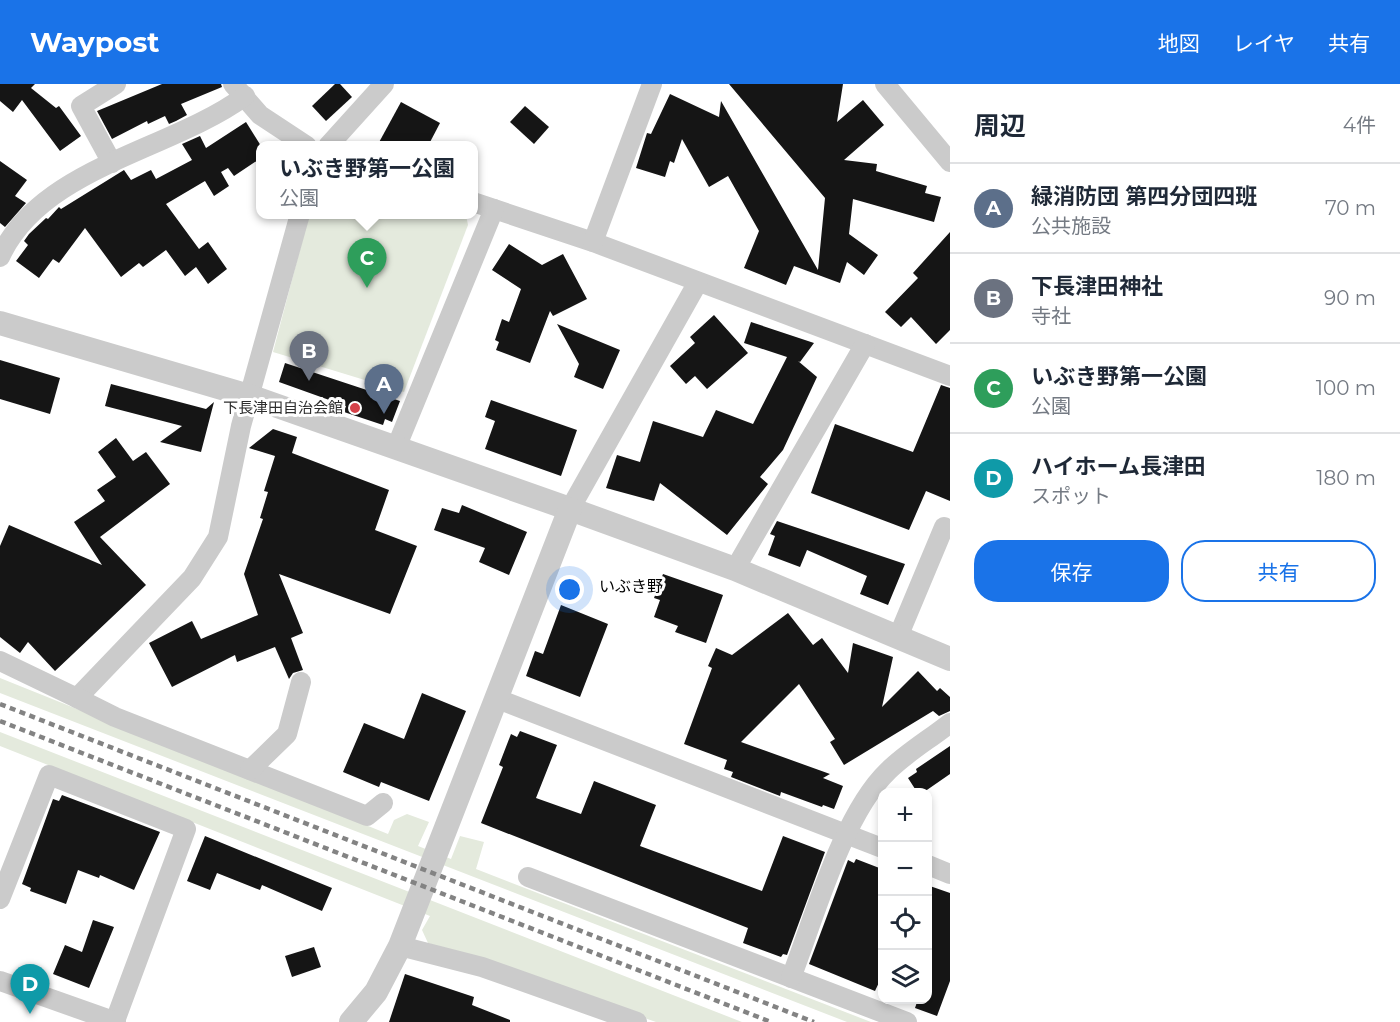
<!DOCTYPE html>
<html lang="ja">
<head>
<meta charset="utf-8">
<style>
  :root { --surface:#fff; --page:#f2f2f3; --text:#1f2937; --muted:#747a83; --line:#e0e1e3; --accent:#1a73e8 }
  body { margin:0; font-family:Montserrat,"Noto Sans JP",sans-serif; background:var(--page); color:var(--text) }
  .controls { position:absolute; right:18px; bottom:18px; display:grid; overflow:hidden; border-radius:12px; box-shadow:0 3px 9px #0003 }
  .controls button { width:54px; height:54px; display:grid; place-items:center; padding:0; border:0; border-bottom:2px solid var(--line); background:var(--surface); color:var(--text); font:30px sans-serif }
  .you { position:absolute; left:570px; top:506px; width:21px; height:21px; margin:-15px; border:4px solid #fff; border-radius:50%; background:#1a73e8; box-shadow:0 0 0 9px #1a73e833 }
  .badge { display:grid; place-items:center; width:39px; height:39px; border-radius:50%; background:var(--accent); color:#fff; font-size:20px; font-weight:700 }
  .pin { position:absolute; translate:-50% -50px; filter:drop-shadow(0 2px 3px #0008) }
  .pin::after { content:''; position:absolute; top:32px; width:21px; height:18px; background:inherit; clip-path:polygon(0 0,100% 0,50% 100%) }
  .popup { position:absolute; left:256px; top:57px; width:222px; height:78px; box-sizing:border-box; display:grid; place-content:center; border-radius:12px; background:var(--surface); filter:drop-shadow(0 2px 4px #0005); font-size:20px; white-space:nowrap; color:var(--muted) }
  .popup b { font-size:22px; color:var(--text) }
  .popup::after { content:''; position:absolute; left:50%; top:100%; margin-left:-12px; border:12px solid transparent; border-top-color:var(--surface) }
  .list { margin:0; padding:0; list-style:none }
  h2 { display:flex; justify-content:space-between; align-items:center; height:78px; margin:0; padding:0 24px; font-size:26px }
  h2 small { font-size:20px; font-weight:400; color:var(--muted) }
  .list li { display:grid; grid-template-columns:39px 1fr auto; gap:18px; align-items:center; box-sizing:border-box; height:90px; padding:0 24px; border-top:2px solid var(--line) }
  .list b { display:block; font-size:22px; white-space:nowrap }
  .list p { margin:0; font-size:20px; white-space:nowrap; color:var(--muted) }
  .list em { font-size:20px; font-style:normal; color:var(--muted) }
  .actions { display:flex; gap:12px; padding:18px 24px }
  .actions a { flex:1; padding:14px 0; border:2px solid var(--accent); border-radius:24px; text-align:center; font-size:21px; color:var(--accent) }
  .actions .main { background:var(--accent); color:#fff }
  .icon { flex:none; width:33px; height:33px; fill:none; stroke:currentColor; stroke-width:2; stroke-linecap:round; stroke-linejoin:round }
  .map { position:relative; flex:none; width:950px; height:938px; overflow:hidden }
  header { display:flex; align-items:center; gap:36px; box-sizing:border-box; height:84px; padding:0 30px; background:var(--accent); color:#fff }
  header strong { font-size:28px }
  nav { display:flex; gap:33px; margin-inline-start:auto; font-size:21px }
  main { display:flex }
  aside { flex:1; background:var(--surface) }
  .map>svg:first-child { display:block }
  .green { fill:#e4eadd }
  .building { fill:#151515 }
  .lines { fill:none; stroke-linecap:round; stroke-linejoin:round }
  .minor { stroke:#cbcbcb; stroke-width:20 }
  .tertiary { stroke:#cbcbcb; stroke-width:24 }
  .rail { stroke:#838383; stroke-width:4.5; stroke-dasharray:6 4.5; stroke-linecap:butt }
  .poi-dot { fill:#d54149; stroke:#fff; stroke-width:2 }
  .labels { text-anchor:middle; stroke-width:6; stroke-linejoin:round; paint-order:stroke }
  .poi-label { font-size:15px; fill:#2e2e2e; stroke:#fff; text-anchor:end }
  .neighbourhood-label { font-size:16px; fill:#000; stroke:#fff }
</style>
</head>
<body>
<header>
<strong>Waypost</strong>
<nav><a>地図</a><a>レイヤ</a><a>共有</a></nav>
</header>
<main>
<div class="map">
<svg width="950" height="938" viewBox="0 0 950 938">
  <rect width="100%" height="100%" fill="#fff"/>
  <!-- green -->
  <g class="green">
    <polygon points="309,131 466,131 468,141 404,308 273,268"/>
    <polygon points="0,594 388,750 394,736 407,730 429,738 418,762 451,775 460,752 484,758 476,785 871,938 847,938 0,609"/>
    <polygon points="0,648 742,938 656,938 428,859 422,846 430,832 0,662"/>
  </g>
  <!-- building -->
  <g class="building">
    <polygon points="0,0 35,0 31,4 56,24 59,22 81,52 60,67 22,16 13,28 0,17"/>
    <polygon points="162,0 221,0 222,3 181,20 187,31 176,37 169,40 165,32 148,40 147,37 112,55 97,27"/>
    <polygon points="335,0 340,0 352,13 326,37 312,22"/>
    <polygon points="729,0 843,0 837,38 863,16 884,41 844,76 877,80 876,87 927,102 925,109 941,113 934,138 853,115 849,150 878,171 864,191 847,178 840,199 794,182 786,201 744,184 759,147 728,92 709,103 682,55 674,79 670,77 665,93 636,84 647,49 651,50 670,10 719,33 721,17 818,186 825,114"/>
    <polygon points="401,18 440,39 428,62 377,62"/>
    <polygon points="525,22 549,43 534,60 510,38"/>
    <polygon points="246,38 261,62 261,74 234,92 228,84 221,88 229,102 214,112 205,97 166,120 199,165 208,158 227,185 208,200 196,183 185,192 166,166 143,183 139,179 121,193 85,144 59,179 53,175 39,194 16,177 28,161 24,157 29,150 46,134 48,135 59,123 61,125 124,86 131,96 151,86 156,95 192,76 182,60 200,52 206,64"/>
    <polygon points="0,77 27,96 15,112 26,119 5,143 0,139"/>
    <polygon points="950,148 950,246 936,260 911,233 901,243 885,228 918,194 913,189"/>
    <polygon points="509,160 542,181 563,170 587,215 553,232 550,227 530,279 496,266 499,258 495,256 502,235 509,238 521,205 492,186"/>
    <polygon points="714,231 748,269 707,305 695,292 686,300 670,282 695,259 690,253"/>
    <polygon points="751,238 814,259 800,278 798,277 817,293 783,366 760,393 768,400 727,451 660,399 654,417 606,404 617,371 640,378 653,337 703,353 716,326 753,340 787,273 744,259"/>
    <polygon points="557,240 620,266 603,305 574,293 579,280"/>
    <polygon points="0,276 60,294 50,330 0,315"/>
    <polygon points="285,279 400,317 392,338 385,335 383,341 344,328 346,322 279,298"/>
    <polygon points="111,300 206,325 214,318 201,368 160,358 182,342 105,322"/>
    <polygon points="941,301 950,304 950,417 926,407 909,446 811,409 835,340 913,368"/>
    <polygon points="491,316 577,346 561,392 485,365 495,337 485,333"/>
    <polygon points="273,345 297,353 292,369 389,406 375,446 417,462 390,530 279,490 303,549 291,554 303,586 293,589 289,595 275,563 237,578 235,571 172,603 149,559 192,537 201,555 258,531 244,490 263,435 260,434 268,408 264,407 275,372 249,364"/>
    <polygon points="116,354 133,377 146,368 170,400 100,453 146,501 55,587 28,558 20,569 0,553 0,462 9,441 102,481 74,438 105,417 97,406 116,393 98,368"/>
    <polygon points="462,421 527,448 509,491 479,478 485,464 434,446 442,424 459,429"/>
    <polygon points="777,437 905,480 888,521 860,510 867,492 807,466 800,483 768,471 775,452 770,450"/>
    <polygon points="663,490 723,511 706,559 675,548 678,542 654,533 660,516 654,514"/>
    <polygon points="561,521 608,540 580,613 526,592 535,567 543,570"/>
    <polygon points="788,529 813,561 822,554 848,589 853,559 893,573 882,623 918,587 937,607 940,604 950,613 950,627 939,632 933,627 844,681 830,658 835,655 799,600 741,658 830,690 823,694 843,702 834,725 823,721 822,723 781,708 780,712 731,693 733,688 724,685 727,676 684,660 712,584 708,582 716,564 732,571"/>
    <polygon points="422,609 466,627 429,717 381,698 379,703 343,688 364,639 404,655"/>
    <polygon points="520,647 557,661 536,714 581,730 594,697 656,721 640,762 762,807 783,752 825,768 787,871 783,870 781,873 743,859 748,844 481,739 503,683 499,681 511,650 517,653"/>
    <polygon points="950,662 950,690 924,708 917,708 908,694 917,688 916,685"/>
    <polygon points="62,711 160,748 134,806 100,791 99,794 78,786 66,820 30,807 31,804 22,800 53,715 59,717"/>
    <polygon points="205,752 332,804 322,827 262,801 260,806 217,789 210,806 187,797"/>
    <polygon points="856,775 882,785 882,892 875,907 809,880 848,776 854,779"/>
    <polygon points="927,801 950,809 950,897 937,932 915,924 918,915 927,915"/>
    <polygon points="93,836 114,843 89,904 53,890 65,861 82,868"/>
    <polygon points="314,863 321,883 292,893 285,872"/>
    <polygon points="405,890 474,913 472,921 510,936 510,938 389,938"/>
  </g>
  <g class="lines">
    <!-- minor -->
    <g class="minor">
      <polyline points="233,0 260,31 307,62"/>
      <polyline points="885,0 950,78"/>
      <polyline points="328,62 384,0"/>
      <polyline points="112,79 81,22 116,0"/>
      <polyline points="473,118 593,158 950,292"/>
      <polyline points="593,158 652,0"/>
      <path d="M0 173C41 83 170 67 245 12"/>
      <polyline points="396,364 494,125"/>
      <polyline points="570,425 698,198"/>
      <polyline points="735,485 865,260"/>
      <polyline points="898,553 944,443"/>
      <polyline points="0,577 77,614 192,494 218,453 241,342 300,130"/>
      <polyline points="77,614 115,633 367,732 383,719"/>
      <polyline points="495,614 882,764"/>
      <polyline points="250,686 287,650 301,598"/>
      <polyline points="928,781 950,790"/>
      <polyline points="528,793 907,938"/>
      <polyline points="0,815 49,691 186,745 115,937"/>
      <polyline points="400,862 482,883 637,938"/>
      <path d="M791 894C814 834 843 730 888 687 906 669 930 655 950 639"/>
      <polyline points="0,897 116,938"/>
    </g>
    <!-- tertiary -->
    <g class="tertiary">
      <polyline points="0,239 249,312 570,425 735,485 950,575"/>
      <polyline points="351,938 376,908 400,862 570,425"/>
    </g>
    <!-- rail -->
    <g class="rail">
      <polyline points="0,620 814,938"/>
      <polyline points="0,637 771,938"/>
    </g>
  </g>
  <!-- markers -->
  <circle class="poi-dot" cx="355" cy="324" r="6"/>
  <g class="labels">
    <!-- poi labels -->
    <g class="poi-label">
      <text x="343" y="329">下長津田自治会館</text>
    </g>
    <!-- neighbourhood labels -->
    <g class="neighbourhood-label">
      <text x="631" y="508">いぶき野</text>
    </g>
  </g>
</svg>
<div class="controls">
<button>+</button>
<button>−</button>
<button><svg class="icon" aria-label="locate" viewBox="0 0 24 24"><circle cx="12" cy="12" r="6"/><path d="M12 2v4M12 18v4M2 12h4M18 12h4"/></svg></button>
<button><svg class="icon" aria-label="layers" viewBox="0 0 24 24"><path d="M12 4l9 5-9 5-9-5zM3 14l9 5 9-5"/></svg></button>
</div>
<div class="you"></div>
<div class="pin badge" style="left:384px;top:330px;background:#5c6f8a">A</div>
<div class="pin badge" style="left:309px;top:297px;background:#6b7280">B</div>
<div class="pin badge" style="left:367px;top:204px;background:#2e9e5b">C</div>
<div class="popup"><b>いぶき野第一公園</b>公園</div>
<div class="pin badge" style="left:30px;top:930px;background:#0f9aa8">D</div>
</div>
<aside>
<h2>周辺<small>4件</small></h2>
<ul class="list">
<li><span class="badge" style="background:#5c6f8a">A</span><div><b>緑消防団 第四分団四班</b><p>公共施設</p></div><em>70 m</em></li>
<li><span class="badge" style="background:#6b7280">B</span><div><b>下長津田神社</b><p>寺社</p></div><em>90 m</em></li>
<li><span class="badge" style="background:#2e9e5b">C</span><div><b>いぶき野第一公園</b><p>公園</p></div><em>100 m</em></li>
<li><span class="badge" style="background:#0f9aa8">D</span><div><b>ハイホーム長津田</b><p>スポット</p></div><em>180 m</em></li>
</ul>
<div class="actions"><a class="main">保存</a><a>共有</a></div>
</aside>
</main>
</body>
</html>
